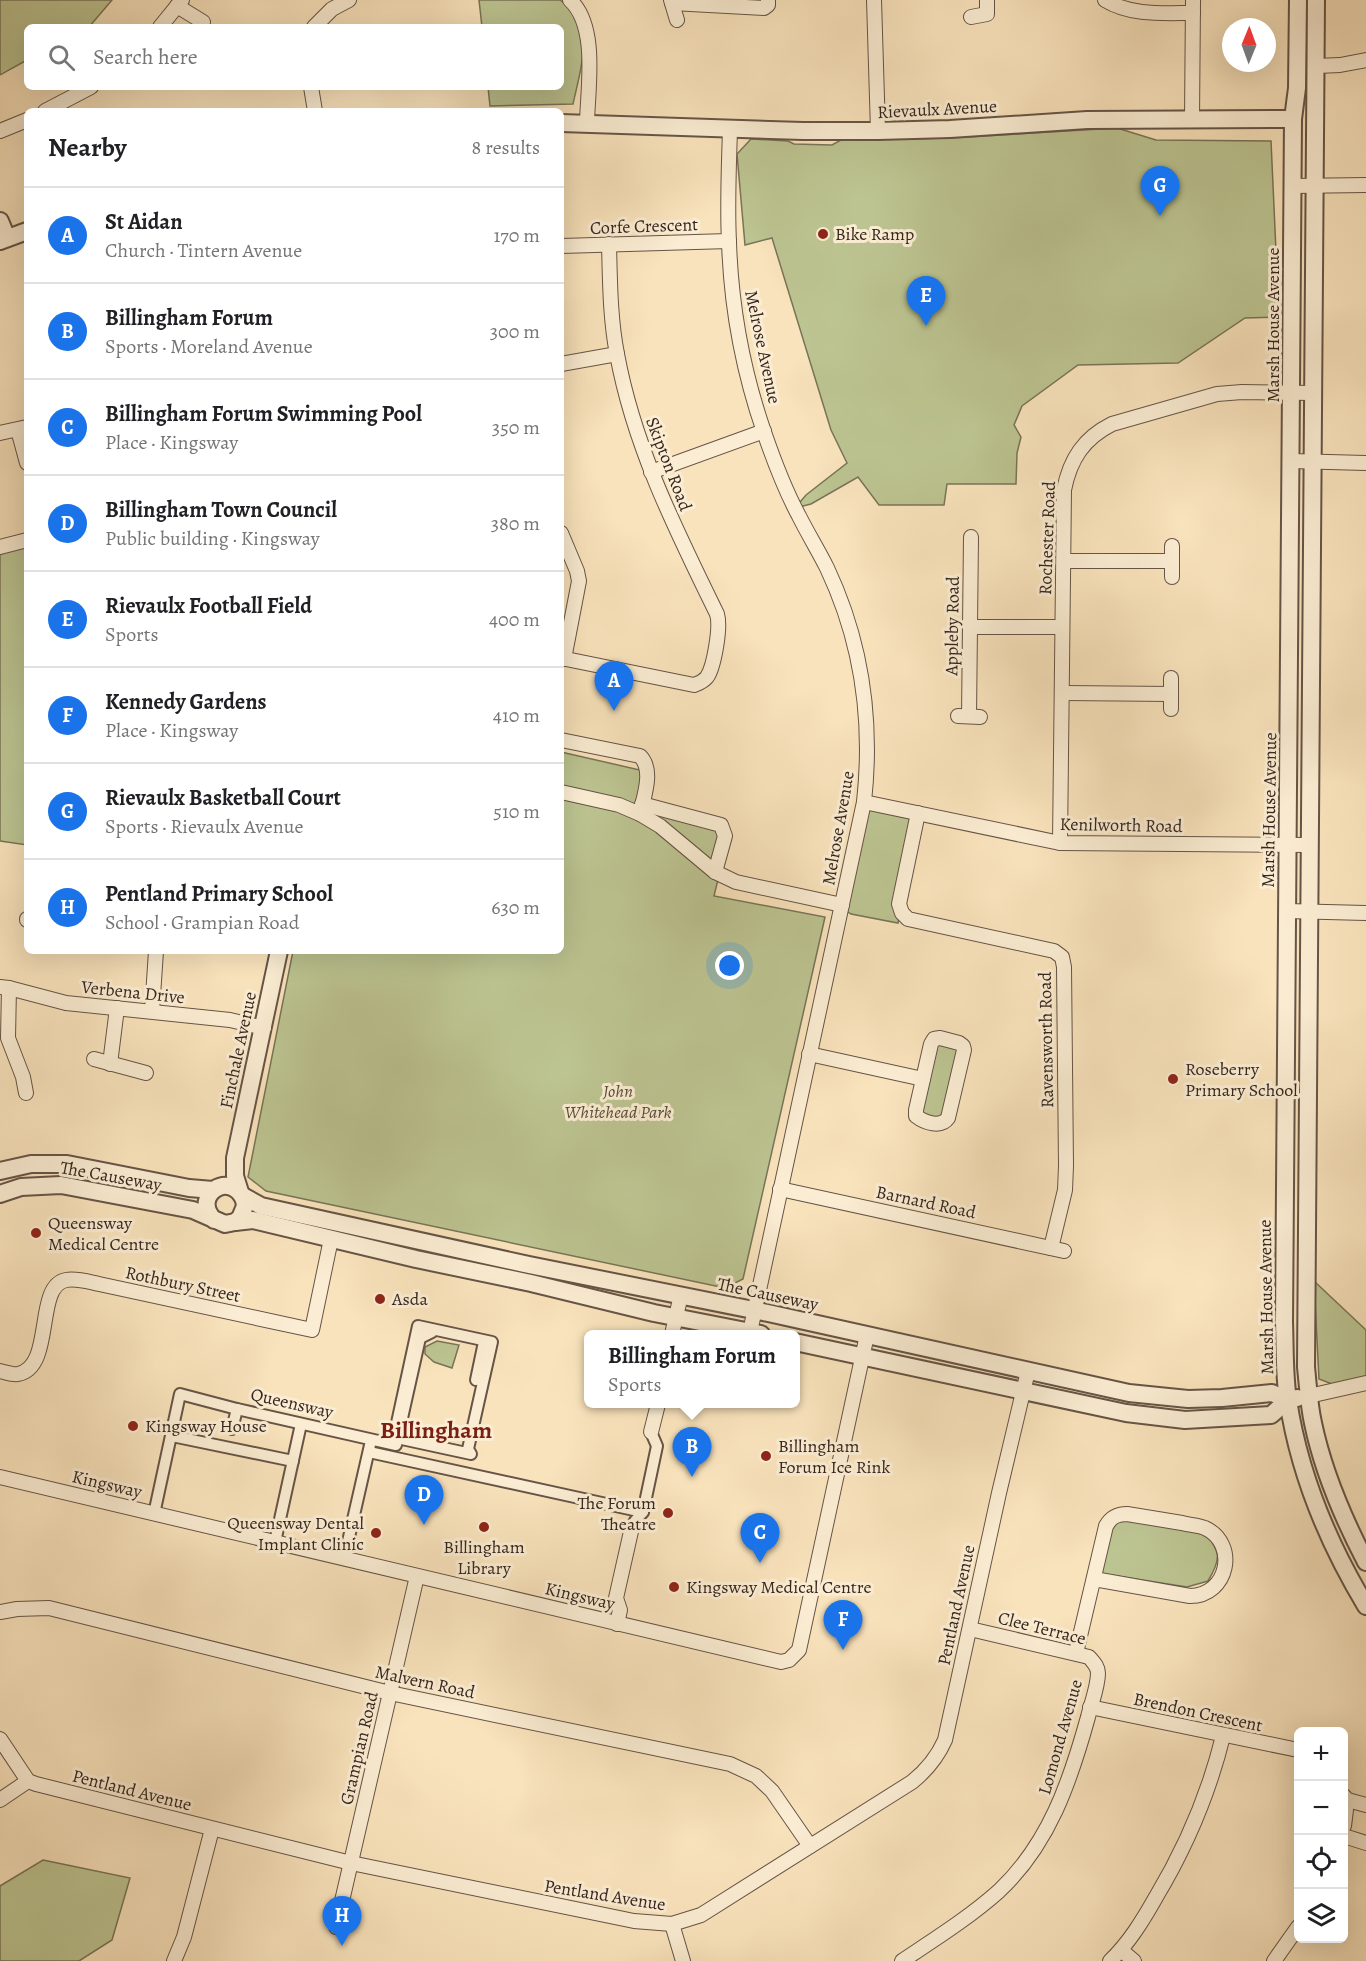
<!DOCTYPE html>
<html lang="en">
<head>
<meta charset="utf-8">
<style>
  :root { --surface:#fff; --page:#f6f6f6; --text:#202124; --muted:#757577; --line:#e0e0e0; --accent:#1a73e8 }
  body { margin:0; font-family:Alegreya,serif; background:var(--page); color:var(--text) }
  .controls { position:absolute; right:18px; bottom:18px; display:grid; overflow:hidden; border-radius:9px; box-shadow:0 6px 24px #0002 }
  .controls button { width:54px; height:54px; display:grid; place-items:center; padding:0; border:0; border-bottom:2px solid var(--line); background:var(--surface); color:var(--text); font:30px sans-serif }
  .compass { position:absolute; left:1222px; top:18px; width:54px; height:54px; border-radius:50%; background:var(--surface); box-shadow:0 6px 24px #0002; rotate:1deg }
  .you { position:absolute; left:730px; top:966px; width:21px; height:21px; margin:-15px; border:4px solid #fff; border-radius:50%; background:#1a73e8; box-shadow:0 0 0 9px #1a73e833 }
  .badge { display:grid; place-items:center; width:39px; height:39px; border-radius:50%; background:var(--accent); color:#fff; font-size:20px; font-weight:700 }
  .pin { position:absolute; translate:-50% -50px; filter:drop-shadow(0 2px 3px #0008) }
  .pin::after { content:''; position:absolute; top:32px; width:21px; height:18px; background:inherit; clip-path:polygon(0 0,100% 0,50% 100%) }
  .popup { position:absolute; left:584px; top:1330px; width:216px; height:78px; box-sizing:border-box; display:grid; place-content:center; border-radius:9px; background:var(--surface); filter:drop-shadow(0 2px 4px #0005); font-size:20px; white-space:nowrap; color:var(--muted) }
  .popup b { font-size:22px; color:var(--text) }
  .popup::after { content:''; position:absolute; left:50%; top:100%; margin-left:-12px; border:12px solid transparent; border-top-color:var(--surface) }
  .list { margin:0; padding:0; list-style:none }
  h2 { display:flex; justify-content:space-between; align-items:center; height:78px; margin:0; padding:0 24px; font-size:26px }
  h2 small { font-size:20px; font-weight:400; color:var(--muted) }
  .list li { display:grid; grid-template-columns:39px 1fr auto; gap:18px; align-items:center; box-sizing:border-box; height:96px; padding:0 24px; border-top:2px solid var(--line) }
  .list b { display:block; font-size:22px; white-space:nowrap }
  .list p { margin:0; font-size:20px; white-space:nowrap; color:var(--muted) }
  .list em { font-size:20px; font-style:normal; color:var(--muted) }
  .icon { flex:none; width:33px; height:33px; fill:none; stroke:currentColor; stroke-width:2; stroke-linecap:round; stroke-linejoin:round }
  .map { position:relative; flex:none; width:1366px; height:1961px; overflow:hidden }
  .search { position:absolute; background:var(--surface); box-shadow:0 6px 24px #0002; left:24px; top:24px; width:540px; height:66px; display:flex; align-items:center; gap:15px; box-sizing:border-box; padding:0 21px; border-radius:9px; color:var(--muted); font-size:22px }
  .panel { position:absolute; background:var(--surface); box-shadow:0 6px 24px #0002; left:24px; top:108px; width:540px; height:846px; border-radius:9px }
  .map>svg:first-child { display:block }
  .green { fill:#bcc491; stroke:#787458; stroke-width:1.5 }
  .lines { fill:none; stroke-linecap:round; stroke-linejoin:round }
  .pedestrian-casing { stroke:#665446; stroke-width:14 }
  .minor-casing { stroke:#665446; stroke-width:16 }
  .tertiary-casing { stroke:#665446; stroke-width:20 }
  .pedestrian { stroke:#fbedd3; stroke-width:10 }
  .minor { stroke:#fbedd3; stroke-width:14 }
  .tertiary { stroke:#fbedd3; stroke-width:16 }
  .poi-dot { fill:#8f2418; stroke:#fbedd3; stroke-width:2 }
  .labels { text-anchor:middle; stroke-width:6; stroke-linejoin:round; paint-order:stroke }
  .street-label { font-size:18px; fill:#35251e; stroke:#fbedd3 }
  .poi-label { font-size:18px; fill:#35251e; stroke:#fbedd3; text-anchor:start }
  .park-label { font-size:18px; font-style:italic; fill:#574d3b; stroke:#fbedd3 }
  .district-label { font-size:24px; font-weight:bold; fill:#7a1f14; stroke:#fbedd3 }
</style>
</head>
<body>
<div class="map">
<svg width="1366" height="1961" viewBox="0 0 1366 1961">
  <rect width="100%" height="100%" fill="#f9e3bc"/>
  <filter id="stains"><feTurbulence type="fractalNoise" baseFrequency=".00333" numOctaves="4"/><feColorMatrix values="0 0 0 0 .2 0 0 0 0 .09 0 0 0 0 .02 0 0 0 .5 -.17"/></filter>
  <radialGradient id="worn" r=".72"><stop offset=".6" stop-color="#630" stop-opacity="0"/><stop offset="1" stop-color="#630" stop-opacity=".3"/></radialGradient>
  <!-- green -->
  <g class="green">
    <polygon points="0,0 112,0 89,27 27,27 27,60 0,75"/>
    <path d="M479 0H560C596 26 581 67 573 104L490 106 488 87H561V27H482Z"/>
    <polygon points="1117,128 1156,140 1271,141 1279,317 1245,318 1178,363 1078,365 1022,406 1014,425 1021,437 1017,453 1016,484 947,484 944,505 879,505 858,477 811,504 795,508 806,495 847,463 831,430 772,238 745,245 737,154 751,139 788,141 794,144 832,145 841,140 950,138"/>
    <polygon points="27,546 27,845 0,841 0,553"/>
    <polygon points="561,752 653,773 649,801 726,824 722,863 714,896 825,917 743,1279 725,1288 266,1191 248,1177 293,951 561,951"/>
    <polygon points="866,806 914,815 898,923 851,914 845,910"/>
    <polygon points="934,1039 963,1046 945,1123 916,1113"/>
    <polygon points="1314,1281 1366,1330 1366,1379 1332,1384 1319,1379"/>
    <polygon points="437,1341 459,1345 452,1368 434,1362 425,1354 425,1347"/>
    <path d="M1131 1516 1205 1531C1220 1552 1222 1558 1208 1581L1187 1587 1097 1573C1102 1545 1100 1526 1131 1516Z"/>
    <polygon points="43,1860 130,1878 112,1940 79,1961 0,1961 0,1886"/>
  </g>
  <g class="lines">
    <defs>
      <g id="pedestrian">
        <polygon points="418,1326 492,1342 468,1449 471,1454 388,1436 395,1432"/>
        <polyline points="476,1380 484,1342"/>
        <polyline points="232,1429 237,1409"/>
        <polyline points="172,1436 293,1461"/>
        <polyline points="369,1452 643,1512"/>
        <polyline points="154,1514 180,1394 237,1409 396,1445 420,1338 432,1332 433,1330"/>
        <polyline points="632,1527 635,1521 643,1512 657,1446 651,1432"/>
        <polyline points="275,1542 301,1424"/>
        <polyline points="344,1559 370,1445"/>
      </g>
      <g id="minor">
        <path d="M570 0C598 26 588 86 587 122"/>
        <polyline points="671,0 677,20"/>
        <polyline points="874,0 878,131"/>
        <path d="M1105 0C1131 16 1164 13 1193 13"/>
        <polyline points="672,3 764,8 768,5 768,0"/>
        <polyline points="177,6 203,22"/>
        <polyline points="971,17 987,14 987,0"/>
        <polyline points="160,27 182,0"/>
        <polyline points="314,27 332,9 349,0"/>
        <polyline points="1317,66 1340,65 1366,60"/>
        <polyline points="311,87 315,111"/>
        <polyline points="45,111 91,87"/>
        <polyline points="1192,119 1193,0"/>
        <path d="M730 128C729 166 727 204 729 242 731 306 743 371 764 432 774 461 785 490 799 516 808 534 818 550 827 568 862 642 873 720 864 802L750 1332"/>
        <polyline points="0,131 27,120"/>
        <polyline points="1293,186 1366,185"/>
        <polyline points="561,246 729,241"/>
        <polyline points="561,364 617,354"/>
        <polyline points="18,430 27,463"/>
        <polyline points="0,433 27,427"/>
        <polyline points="1291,461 1366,463"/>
        <polyline points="651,472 764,431"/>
        <polyline points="561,533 577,571 579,581 564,659"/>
        <polyline points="0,547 27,540"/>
        <polyline points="1064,561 1172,561"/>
        <polyline points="1172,577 1172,546"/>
        <polyline points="970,627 1062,627"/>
        <path d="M561 658 694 685C699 683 703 682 707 677 714 667 721 627 717 614 676 530 634 447 617 354 610 318 610 281 609 244"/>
        <polyline points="1063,693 1171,694"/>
        <polyline points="1171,709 1171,678"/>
        <polyline points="958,716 980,717"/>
        <polyline points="969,716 971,537"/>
        <path d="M561 740 640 756C654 770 644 796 640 814"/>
        <polyline points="561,792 619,805 640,814 660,826 715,872 736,882 842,905"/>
        <polyline points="864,802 1060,843 1310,845"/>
        <polyline points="642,804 721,825 725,836 715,872"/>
        <polyline points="918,813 899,904 902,913 908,919 1054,951 1062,957 1064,967 1066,1166 1065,1190 1051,1248"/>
        <path d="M1060 843 1064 490C1070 459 1084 438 1112 424L1217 394 1242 392 1314 393"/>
        <polyline points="1287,911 1366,913"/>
        <polyline points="27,920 27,919"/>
        <polyline points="0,987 9,988 66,1003 230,1020 264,1028"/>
        <polyline points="9,988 8,1038 23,1077 26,1093"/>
        <polyline points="152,1011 156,951"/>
        <path d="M940 1038 959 1043 963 1046 964 1050 948 1118C941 1128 925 1123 916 1116V1110L931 1044 934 1039Z"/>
        <polyline points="809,1054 923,1079"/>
        <polyline points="94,1059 146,1073"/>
        <polyline points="110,1064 117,1008"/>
        <polyline points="780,1189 1064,1251"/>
        <polyline points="672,1334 681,1295"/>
        <path d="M0 1371C5 1372 13 1375 18 1374 55 1367 34 1286 66 1280 77 1278 89 1282 99 1284L312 1330 331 1239"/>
        <polyline points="1309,1396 1366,1383"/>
        <polyline points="651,1432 658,1404"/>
        <polyline points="0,1477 781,1662 789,1660 799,1650 867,1335"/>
        <polyline points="0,1612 17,1609 49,1608 390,1693 730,1764 756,1776 772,1791 810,1846"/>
        <polyline points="617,1624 620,1610 616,1598 632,1527"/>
        <path d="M1076 1653 1106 1526C1111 1517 1117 1514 1127 1514 1146 1517 1164 1520 1182 1523 1189 1525 1198 1525 1205 1528 1239 1544 1228 1596 1190 1596L1094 1579"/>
        <polyline points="1090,1707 1298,1750"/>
        <path d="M0 1739 28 1781 36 1784 351 1863 634 1921 672 1924 701 1915 912 1782C927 1770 937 1758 945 1740L999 1493 1028 1371"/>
        <polyline points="1344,1796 1346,1810 1344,1826"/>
        <polyline points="1344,1799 1366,1805"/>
        <polyline points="0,1800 28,1781"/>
        <polyline points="1344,1836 1366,1843"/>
        <polyline points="672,1924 683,1961"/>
        <polyline points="336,1927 417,1576"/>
        <polyline points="1121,1950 1134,1961"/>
        <polyline points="174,1961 184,1937 212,1829"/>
        <path d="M902 1961C935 1939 970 1917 999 1891 1049 1844 1070 1782 1088 1717 1091 1704 1098 1687 1098 1673 1098 1666 1093 1662 1089 1657L970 1629"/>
        <path d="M1110 1961C1129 1943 1143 1920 1156 1897 1186 1847 1209 1793 1223 1736"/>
        <polyline points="1274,1961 1298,1927"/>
      </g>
      <g id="tertiary">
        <path d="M1298 0 1297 88 1293 119 1284 1322C1285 1348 1284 1374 1288 1400 1299 1473 1328 1543 1366 1606"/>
        <path d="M1316 0 1306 1367C1308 1386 1309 1405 1313 1423 1323 1471 1343 1518 1366 1562"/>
        <polyline points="561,123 803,131 878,131 950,129 1087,120 1293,119"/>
        <polyline points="0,221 7,238"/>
        <polyline points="0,241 27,231"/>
        <polyline points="0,1171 31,1164 67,1164 189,1188 213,1190"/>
        <polyline points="240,1192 235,1176 235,1158 279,951"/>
        <path d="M0 1194 21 1187 61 1185 193 1210 225 1224 235 1222 240 1218 245 1206 244 1200C231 1169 190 1195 214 1220"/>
        <polyline points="243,1196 261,1206 529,1265 768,1313 1129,1393 1188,1399 1222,1398 1272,1393 1288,1400 1297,1398"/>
        <polyline points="235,1222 253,1220 416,1259 531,1283 654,1313 761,1334"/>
        <polyline points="795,1342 1126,1413 1185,1420 1271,1415 1288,1400"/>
      </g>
    </defs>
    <!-- pedestrian casing -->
    <use href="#pedestrian" class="pedestrian-casing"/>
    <!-- minor casing -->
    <use href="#minor" class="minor-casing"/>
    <!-- tertiary casing -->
    <use href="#tertiary" class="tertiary-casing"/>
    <!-- pedestrian -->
    <use href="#pedestrian" class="pedestrian"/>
    <!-- minor -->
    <use href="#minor" class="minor"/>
    <!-- tertiary -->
    <use href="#tertiary" class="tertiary"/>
  </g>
  <!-- markers -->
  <g class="poi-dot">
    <circle cx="823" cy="234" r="6"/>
    <circle cx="1173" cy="1079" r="6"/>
    <circle cx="36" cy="1233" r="6"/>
    <circle cx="380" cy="1299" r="6"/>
    <circle cx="133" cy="1426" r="6"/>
    <circle cx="766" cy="1456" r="6"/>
    <circle cx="668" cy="1513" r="6"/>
    <circle cx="484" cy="1527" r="6"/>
    <circle cx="376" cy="1533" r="6"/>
    <circle cx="674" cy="1587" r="6"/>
  </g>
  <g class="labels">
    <!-- street labels -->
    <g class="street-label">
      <text transform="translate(937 109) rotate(-3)" y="6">Rievaulx Avenue</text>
      <text transform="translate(644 226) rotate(-2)" y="6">Corfe Crescent</text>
      <text transform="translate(1273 325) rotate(-90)" y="6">Marsh House Avenue</text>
      <text transform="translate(763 347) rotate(78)" y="6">Melrose Avenue</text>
      <text transform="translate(669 464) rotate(69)" y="6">Skipton Road</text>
      <text transform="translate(1047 538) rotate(-88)" y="6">Rochester Road</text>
      <text transform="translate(952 626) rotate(-89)" y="6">Appleby Road</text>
      <text transform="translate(1269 810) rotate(-89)" y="6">Marsh House Avenue</text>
      <text transform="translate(1121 825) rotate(1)" y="6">Kenilworth Road</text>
      <text transform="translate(838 828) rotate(-80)" y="6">Melrose Avenue</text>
      <text transform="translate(133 992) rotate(6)" y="6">Verbena Drive</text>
      <text transform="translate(1046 1040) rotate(-91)" y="6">Ravensworth Road</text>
      <text transform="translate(238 1050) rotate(-78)" y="6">Finchale Avenue</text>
      <text transform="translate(111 1176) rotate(10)" y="6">The Causeway</text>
      <text transform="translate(926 1202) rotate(12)" y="6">Barnard Road</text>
      <text transform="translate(183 1284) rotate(12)" y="6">Rothbury Street</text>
      <text transform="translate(768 1294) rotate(12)" y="6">The Causeway</text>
      <text transform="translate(1266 1297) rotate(-91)" y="6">Marsh House Avenue</text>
      <text transform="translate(292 1403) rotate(13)" y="6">Queensway</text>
      <text transform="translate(107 1484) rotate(13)" y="6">Kingsway</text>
      <text transform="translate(580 1596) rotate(13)" y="6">Kingsway</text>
      <text transform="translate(956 1605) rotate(-78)" y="6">Pentland Avenue</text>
      <text transform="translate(1042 1628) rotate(14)" y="6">Clee Terrace</text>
      <text transform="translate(425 1682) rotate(12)" y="6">Malvern Road</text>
      <text transform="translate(1198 1712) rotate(12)" y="6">Brendon Crescent</text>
      <text transform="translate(1060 1737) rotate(-74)" y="6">Lomond Avenue</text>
      <text transform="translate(359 1748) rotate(-77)" y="6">Grampian Road</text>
      <text transform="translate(132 1790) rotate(14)" y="6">Pentland Avenue</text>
      <text transform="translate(605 1895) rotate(9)" y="6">Pentland Avenue</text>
    </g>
    <!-- poi labels -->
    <g class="poi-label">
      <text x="835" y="240">Bike Ramp</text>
      <text x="1185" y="1075">Roseberry<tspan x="1185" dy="21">Primary School</tspan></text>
      <text x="48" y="1229">Queensway<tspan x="48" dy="21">Medical Centre</tspan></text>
      <text x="392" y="1305">Asda</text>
      <text x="145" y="1432">Kingsway House</text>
      <text x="778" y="1452">Billingham<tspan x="778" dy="21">Forum Ice Rink</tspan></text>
      <text x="656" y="1509" text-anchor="end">The Forum<tspan x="656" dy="21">Theatre</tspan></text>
      <text x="364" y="1529" text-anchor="end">Queensway Dental<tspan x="364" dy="21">Implant Clinic</tspan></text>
      <text x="484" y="1553" text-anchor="middle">Billingham<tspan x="484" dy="21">Library</tspan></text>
      <text x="686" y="1593">Kingsway Medical Centre</text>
    </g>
    <!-- park labels -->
    <g class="park-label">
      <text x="618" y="1097">John<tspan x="618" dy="21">Whitehead Park</tspan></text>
    </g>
    <!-- district labels -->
    <g class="district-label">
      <text x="436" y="1438">Billingham</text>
    </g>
  </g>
  <rect width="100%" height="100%" filter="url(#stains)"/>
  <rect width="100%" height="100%" fill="url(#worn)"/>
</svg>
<div class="controls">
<button>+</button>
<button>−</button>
<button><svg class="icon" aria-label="locate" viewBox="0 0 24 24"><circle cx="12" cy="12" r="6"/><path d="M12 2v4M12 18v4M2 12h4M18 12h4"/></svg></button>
<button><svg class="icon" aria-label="layers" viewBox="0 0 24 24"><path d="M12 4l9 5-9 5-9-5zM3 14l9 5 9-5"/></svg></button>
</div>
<svg class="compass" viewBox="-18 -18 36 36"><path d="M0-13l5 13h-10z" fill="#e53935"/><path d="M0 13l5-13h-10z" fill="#757577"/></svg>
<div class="you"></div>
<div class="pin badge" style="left:614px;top:711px">A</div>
<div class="pin badge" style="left:692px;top:1477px">B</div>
<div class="popup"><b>Billingham Forum</b>Sports</div>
<div class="pin badge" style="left:760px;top:1563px">C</div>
<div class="pin badge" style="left:424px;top:1525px">D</div>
<div class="pin badge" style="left:926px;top:326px">E</div>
<div class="pin badge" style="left:843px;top:1650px">F</div>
<div class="pin badge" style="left:1160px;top:216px">G</div>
<div class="pin badge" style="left:342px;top:1946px">H</div>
<div class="search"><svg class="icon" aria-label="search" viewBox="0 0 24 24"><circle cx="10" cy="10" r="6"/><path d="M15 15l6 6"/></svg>Search here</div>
<section class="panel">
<h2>Nearby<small>8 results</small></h2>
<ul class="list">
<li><span class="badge">A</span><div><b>St Aidan</b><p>Church · Tintern Avenue</p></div><em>170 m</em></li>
<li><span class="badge">B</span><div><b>Billingham Forum</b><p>Sports · Moreland Avenue</p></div><em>300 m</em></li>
<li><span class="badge">C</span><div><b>Billingham Forum Swimming Pool</b><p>Place · Kingsway</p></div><em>350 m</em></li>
<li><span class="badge">D</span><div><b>Billingham Town Council</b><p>Public building · Kingsway</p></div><em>380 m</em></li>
<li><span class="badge">E</span><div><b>Rievaulx Football Field</b><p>Sports</p></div><em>400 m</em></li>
<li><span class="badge">F</span><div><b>Kennedy Gardens</b><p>Place · Kingsway</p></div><em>410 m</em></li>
<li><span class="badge">G</span><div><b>Rievaulx Basketball Court</b><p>Sports · Rievaulx Avenue</p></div><em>510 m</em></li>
<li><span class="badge">H</span><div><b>Pentland Primary School</b><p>School · Grampian Road</p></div><em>630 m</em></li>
</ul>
</section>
</div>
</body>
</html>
